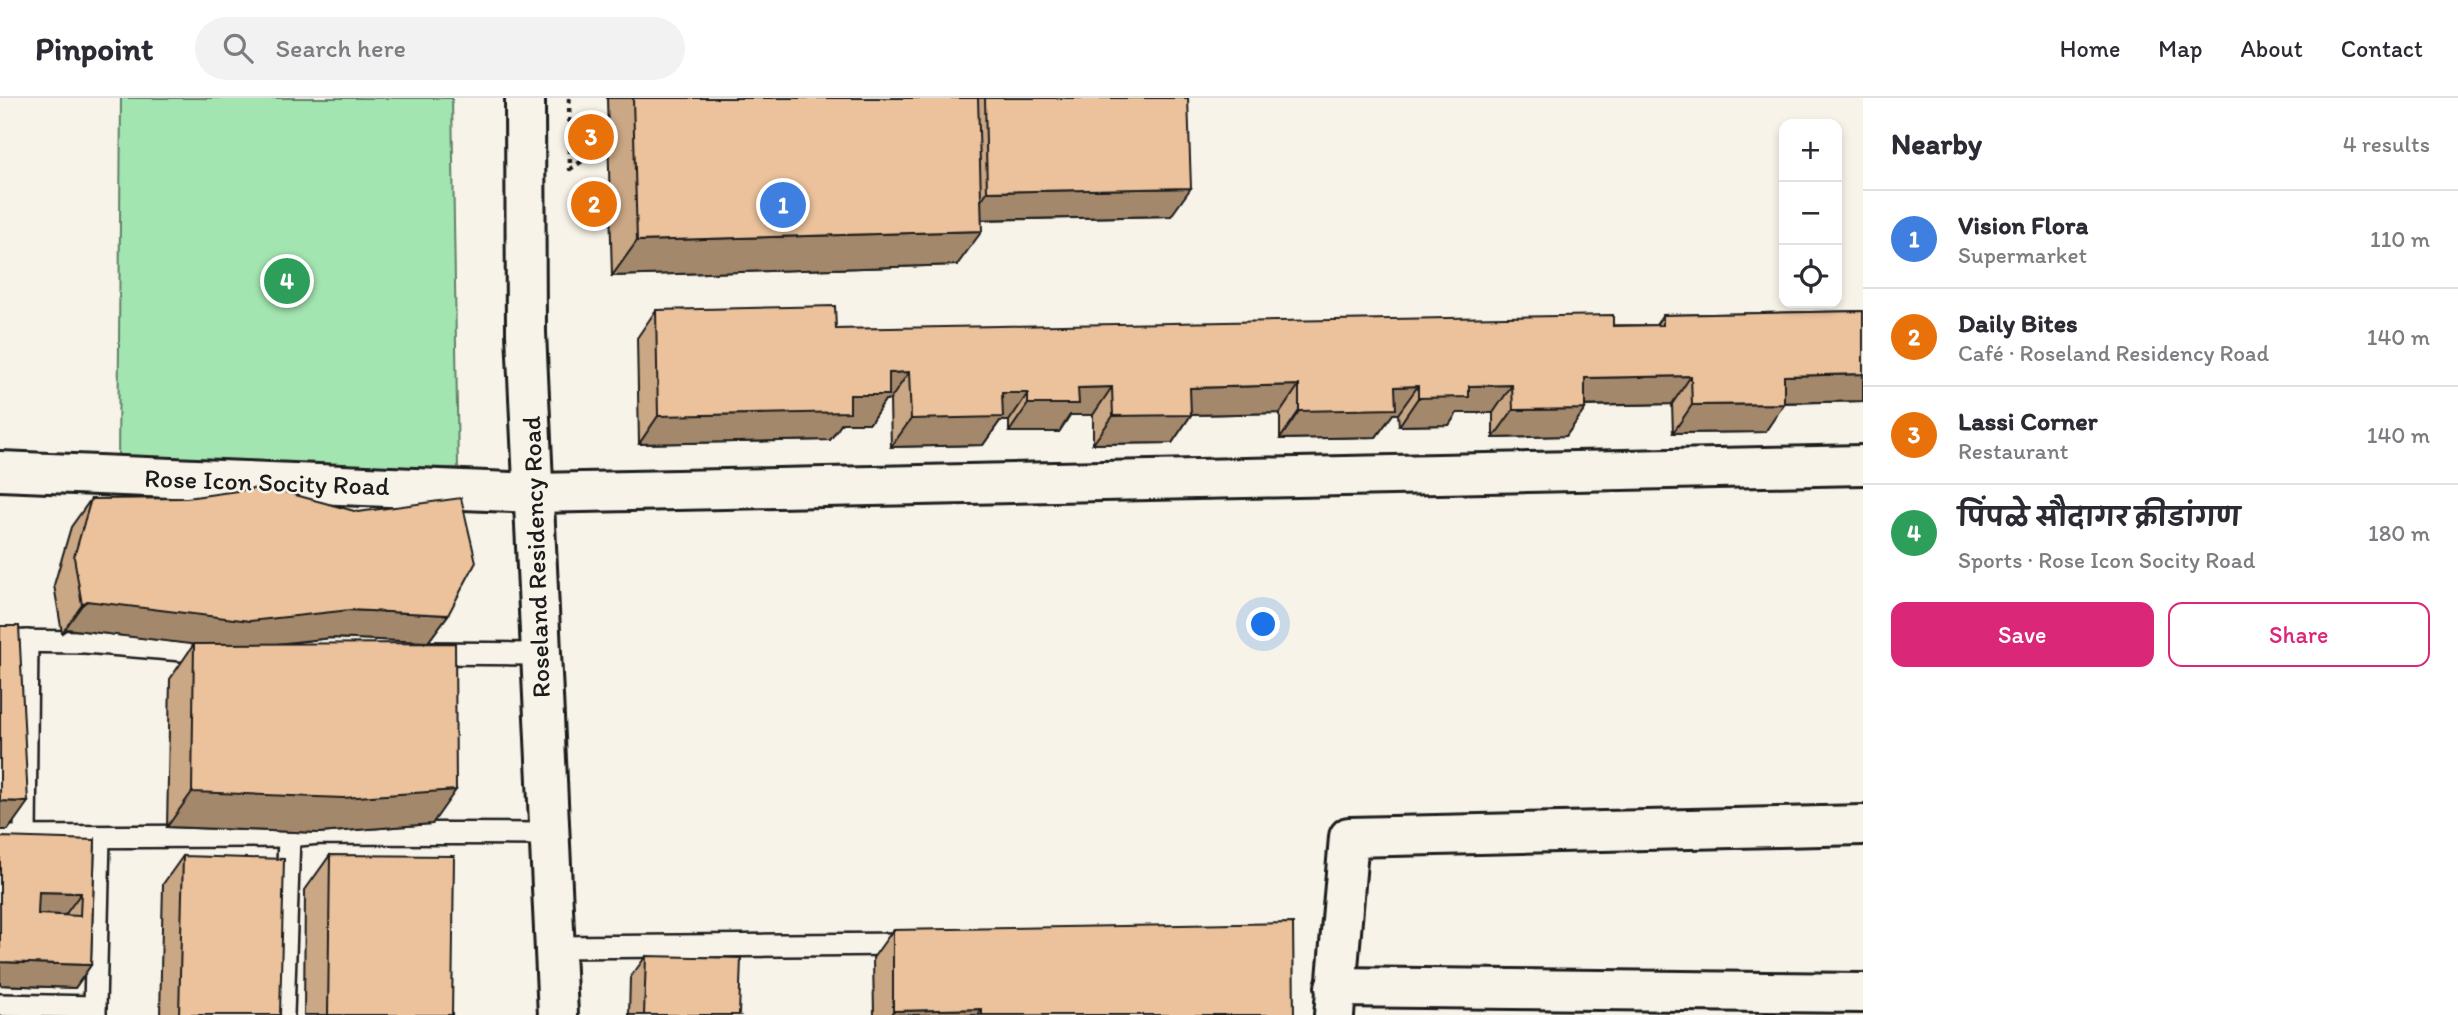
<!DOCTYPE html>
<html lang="en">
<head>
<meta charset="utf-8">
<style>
  :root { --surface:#fff; --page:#f2f2f3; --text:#2b2b33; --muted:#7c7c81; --line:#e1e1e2; --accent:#db2777 }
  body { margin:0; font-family:Itim,"Playpen Sans Deva",sans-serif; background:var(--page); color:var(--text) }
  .controls { position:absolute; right:21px; top:21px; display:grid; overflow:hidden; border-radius:14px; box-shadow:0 4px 10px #0003 }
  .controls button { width:63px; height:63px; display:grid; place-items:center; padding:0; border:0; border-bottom:2px solid var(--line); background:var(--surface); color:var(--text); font:35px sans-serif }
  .you { position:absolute; left:1264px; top:527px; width:24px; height:24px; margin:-18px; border:5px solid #fff; border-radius:50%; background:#1a73e8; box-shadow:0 0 0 10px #1a73e833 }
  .badge { display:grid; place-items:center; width:46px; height:46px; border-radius:50%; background:var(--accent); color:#fff; font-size:23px; font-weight:700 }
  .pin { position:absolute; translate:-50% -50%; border:4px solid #fff; box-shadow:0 2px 7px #0006 }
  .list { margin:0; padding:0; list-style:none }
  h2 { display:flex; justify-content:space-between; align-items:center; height:91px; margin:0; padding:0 28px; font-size:30px }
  h2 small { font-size:23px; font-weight:400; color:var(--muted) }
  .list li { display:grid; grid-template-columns:46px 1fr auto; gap:21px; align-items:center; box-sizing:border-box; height:98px; padding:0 28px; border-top:2px solid var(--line) }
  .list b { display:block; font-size:26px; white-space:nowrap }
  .list p { margin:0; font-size:23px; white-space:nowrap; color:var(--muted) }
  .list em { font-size:23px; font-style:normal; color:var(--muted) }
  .actions { display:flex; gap:14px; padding:21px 28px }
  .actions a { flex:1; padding:16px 0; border:2px solid var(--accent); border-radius:14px; text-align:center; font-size:24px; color:var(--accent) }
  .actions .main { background:var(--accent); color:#fff }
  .icon { flex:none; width:38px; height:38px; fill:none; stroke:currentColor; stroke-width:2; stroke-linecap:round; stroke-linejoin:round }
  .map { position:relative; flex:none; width:1863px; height:917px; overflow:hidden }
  header { display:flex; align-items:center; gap:42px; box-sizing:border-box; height:98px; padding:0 35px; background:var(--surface); border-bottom:2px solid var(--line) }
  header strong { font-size:33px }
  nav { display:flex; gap:38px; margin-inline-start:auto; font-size:24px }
  .search { width:490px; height:63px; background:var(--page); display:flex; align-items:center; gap:18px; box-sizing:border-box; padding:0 24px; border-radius:38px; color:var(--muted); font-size:26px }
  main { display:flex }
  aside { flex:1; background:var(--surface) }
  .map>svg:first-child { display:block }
  .green { fill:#a3e5b0; stroke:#608066; stroke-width:2 }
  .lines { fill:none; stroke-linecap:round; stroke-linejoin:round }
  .service-casing { stroke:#1c1c1c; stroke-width:26 }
  .minor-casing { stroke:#1c1c1c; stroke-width:44 }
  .tertiary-casing { stroke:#1c1c1c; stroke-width:44 }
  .path { stroke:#1c1c1c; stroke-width:4.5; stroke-dasharray:5 5; stroke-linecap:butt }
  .service { stroke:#f7f3e8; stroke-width:21 }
  .minor { stroke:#f7f3e8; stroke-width:38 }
  .tertiary { stroke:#f7f3e8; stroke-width:38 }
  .wall { fill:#caa785; stroke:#1c1c1c; stroke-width:2 }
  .shaded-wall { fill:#a4886c; stroke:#1c1c1c; stroke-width:2 }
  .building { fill:#ebc29b; stroke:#1c1c1c; stroke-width:2; fill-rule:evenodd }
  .labels { text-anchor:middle; stroke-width:5; stroke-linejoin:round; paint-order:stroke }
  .street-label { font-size:26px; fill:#1c1c1c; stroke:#f7f3e8 }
</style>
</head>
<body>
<header>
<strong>Pinpoint</strong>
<div class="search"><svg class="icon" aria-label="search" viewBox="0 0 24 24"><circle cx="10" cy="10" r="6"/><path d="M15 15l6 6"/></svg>Search here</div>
<nav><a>Home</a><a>Map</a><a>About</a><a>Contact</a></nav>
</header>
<main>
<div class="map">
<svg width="1863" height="917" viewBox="0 0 1863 917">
  <rect width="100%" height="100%" fill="#f7f3e8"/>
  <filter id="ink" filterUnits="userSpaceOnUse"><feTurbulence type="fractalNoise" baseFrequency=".0143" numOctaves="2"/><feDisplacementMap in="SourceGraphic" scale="14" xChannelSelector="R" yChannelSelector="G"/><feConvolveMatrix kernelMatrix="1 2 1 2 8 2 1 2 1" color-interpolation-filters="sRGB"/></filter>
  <g filter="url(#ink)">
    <!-- green -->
    <polygon class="green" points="121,0 452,0 458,370 118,366"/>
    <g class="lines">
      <defs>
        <g id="service">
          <polyline points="0,543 85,544 219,555"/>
          <polyline points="426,555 540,556"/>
          <polyline points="0,739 289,738 319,735 548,736"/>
          <polyline points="25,739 27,543"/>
          <polyline points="554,849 909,846"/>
          <polyline points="0,907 95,909 95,917"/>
          <polyline points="95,909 99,739"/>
          <polyline points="283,917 289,738"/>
        </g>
        <g id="minor">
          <polyline points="0,373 535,395 1863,367"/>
          <polyline points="1335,889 1863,895"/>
          <polyline points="1334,917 1349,739 1863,727"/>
        </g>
        <polyline id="tertiary" points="525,0 526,235 558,917"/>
      </defs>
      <!-- service casing -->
      <use href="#service" class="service-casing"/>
      <!-- minor casing -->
      <use href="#minor" class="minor-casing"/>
      <!-- tertiary casing -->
      <use href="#tertiary" class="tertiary-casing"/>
      <!-- path -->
      <polyline class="path" points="569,0 570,71 609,46"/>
      <!-- service -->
      <use href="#service" class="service"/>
      <!-- minor -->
      <use href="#minor" class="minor"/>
      <!-- tertiary -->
      <use href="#tertiary" class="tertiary"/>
    </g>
    <!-- wall -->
    <g class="wall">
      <polygon points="607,0 1188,0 1171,118 981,122 957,167 612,178"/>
      <polygon points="656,212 836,231 1656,227 1663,217 1863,213 1863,303 1784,305 1765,334 1673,335 1672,306 1585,308 1585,311 1566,338 1493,340 1493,315 1457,315 1449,327 1399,328 1398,316 1393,316 1376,339 1280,341 1280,315 1191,317 1172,345 1093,346 1093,317 1070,317 1059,334 1009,334 1009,323 1000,323 983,347 891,349 890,302 885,302 870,325 842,325 830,342 639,346 637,240"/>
      <polygon points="91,401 448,517 428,544 331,540 279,546 432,726 319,735 167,729 170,581 194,546 67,531 62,535 54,487 71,429"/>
      <polygon points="95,742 91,867 75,890 0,887"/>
      <polygon points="330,757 452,917 304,917 305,792"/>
      <polygon points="183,758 280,917 160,917 163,786"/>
      <polygon points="893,832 1294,917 874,917 873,860"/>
      <polygon points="646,858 739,917 629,917 630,880"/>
    </g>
    <!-- shaded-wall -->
    <g class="shaded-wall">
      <polygon points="1191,90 1171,118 968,122 987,94"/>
      <polygon points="982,133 957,167 612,178 637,143"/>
      <polygon points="909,274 890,302 885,302 870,325 842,325 830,342 639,346 658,318 850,297 889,275"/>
      <polygon points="1863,276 1863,303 1764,305 1784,278"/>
      <polygon points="1691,278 1672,306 1565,308 1585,280"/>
      <polygon points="1299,287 1280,315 1191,317 1172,345 1093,346 1113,318 1190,290"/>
      <polygon points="1512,287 1493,315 1457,315 1449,327 1399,328 1418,300 1469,288"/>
      <polygon points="1418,288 1398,316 1393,316 1376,339 1280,341 1299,313 1395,289"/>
      <polygon points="1112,289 1093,317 1070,317 1059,334 1009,334 1028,306 1078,290"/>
      <polygon points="1002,295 1028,295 1009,323 1000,323 983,347 891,349 911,321"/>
      <polygon points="1784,306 1765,334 1673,335 1692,307"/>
      <polygon points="1585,311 1566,338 1493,340 1513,312"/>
      <polygon points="87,503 350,512 448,517 428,544 331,540 231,551 67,531 62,535 82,507"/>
      <polygon points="456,692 432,726 319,735 167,729 192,694"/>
      <polygon points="0,703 28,704 8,732 0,732"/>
      <polygon points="39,794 81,795 65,817 23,816"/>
      <polygon points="0,864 91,867 75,890 0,887"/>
      <polygon points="982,911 978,917 891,917 893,913"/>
    </g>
    <!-- building -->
    <g class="building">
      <polygon points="633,0 978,0 982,133 637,143"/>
      <polygon points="985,0 1188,0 1191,90 987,94"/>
      <polygon points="835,208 836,231 1613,217 1613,228 1663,227 1663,217 1863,213 1863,276 1784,278 1784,306 1692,307 1691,278 1585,280 1585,311 1513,312 1512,287 1469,288 1469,299 1418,300 1418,288 1395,289 1396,311 1299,313 1299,287 1190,290 1191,317 1113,318 1112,289 1078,290 1079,306 1028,306 1028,295 1002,295 1003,319 911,321 909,274 889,275 889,297 850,297 850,314 658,318 656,212"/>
      <polygon points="266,389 358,414 461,400 476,464 448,517 350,512 250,523 87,503 82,507 74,459 91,401 187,400"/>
      <polygon points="0,528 19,528 28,704 0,703"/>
      <polygon points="455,545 456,692 343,700 192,694 194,546"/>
      <path d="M0 739 95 742 91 867 0 864ZM39 794 81 795 80 818 38 816Z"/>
      <polygon points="330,757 454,758 452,917 328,917"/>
      <polygon points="183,758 284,761 280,917 179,917"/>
      <polygon points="1293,825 1294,917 982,917 982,911 893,913 893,832"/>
      <polygon points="646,858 741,860 739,917 644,917"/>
    </g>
  </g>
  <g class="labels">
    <!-- street labels -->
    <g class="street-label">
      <text transform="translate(267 384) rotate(2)" y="9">Rose Icon Socity Road</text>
      <text transform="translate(536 459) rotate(-92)" y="9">Roseland Residency Road</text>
    </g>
  </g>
</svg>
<div class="controls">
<button>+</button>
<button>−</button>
<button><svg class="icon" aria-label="locate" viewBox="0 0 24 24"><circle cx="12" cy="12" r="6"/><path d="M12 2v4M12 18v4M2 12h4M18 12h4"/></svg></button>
</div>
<div class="you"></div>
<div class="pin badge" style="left:783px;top:107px;background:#3f7fe0">1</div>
<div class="pin badge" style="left:594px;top:106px;background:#e8710a">2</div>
<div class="pin badge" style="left:591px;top:39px;background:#e8710a">3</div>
<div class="pin badge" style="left:287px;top:183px;background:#2e9e5b">4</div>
</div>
<aside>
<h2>Nearby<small>4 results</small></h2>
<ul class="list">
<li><span class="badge" style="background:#3f7fe0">1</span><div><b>Vision Flora</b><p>Supermarket</p></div><em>110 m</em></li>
<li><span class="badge" style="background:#e8710a">2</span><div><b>Daily Bites</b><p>Café · Roseland Residency Road</p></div><em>140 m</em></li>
<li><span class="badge" style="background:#e8710a">3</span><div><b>Lassi Corner</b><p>Restaurant</p></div><em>140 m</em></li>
<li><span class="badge" style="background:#2e9e5b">4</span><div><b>पिंपळे सौदागर क्रीडांगण</b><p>Sports · Rose Icon Socity Road</p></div><em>180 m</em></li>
</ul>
<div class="actions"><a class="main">Save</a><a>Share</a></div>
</aside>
</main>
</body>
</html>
